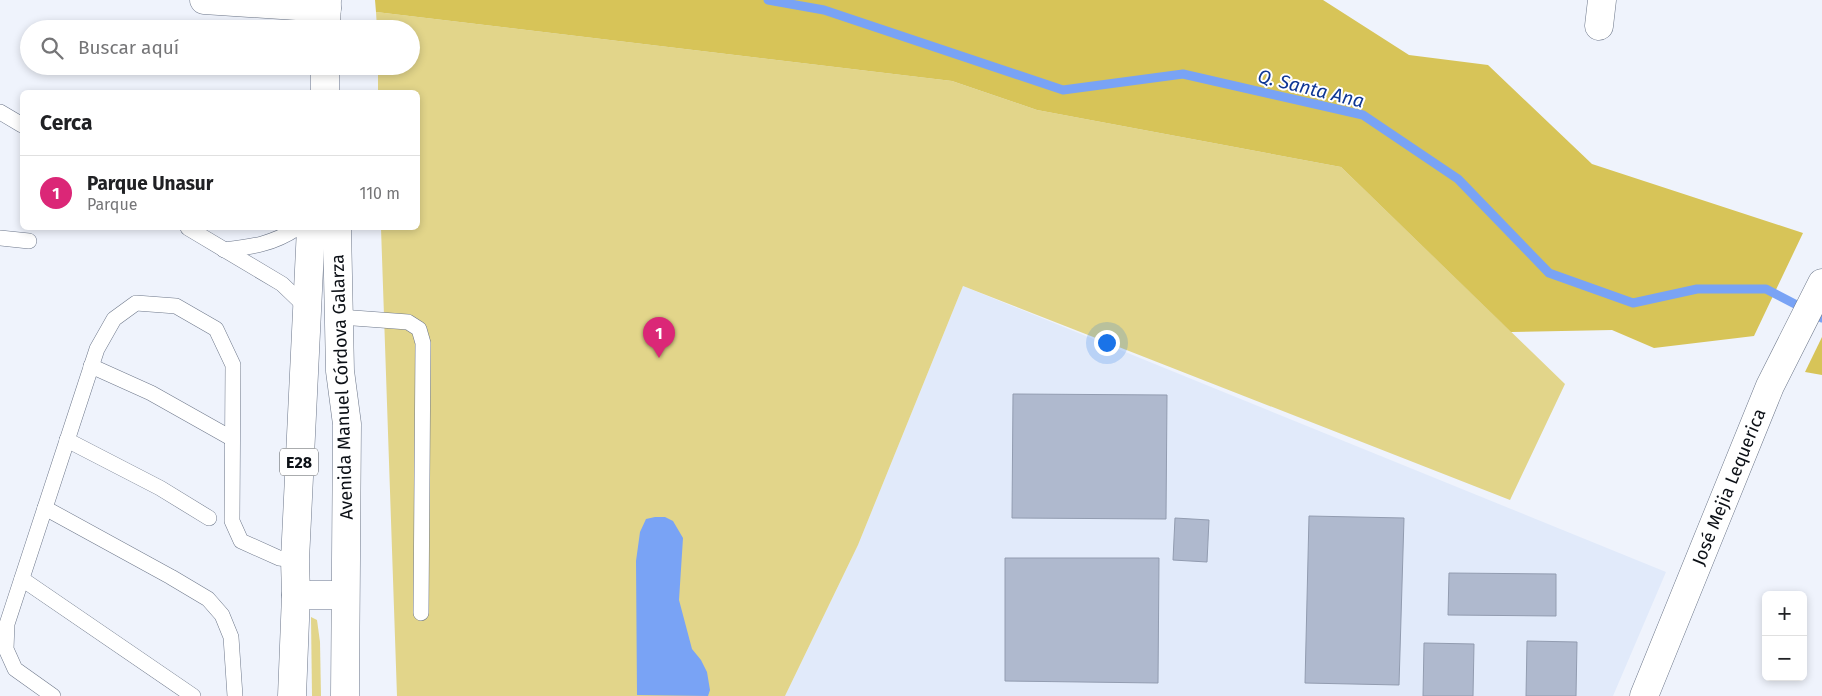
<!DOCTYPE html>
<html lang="es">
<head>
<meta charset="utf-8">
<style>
  :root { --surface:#fff; --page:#f6f6f6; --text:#202124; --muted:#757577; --line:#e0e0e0; --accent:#db2777 }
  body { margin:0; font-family:"Fira Sans",sans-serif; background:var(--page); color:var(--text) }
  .controls { position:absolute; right:15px; bottom:15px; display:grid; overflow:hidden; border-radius:8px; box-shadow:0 2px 8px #0003 }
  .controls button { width:45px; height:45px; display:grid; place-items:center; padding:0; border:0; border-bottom:1px solid var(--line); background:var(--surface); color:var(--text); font:25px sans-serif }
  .you { position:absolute; left:1106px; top:342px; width:18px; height:18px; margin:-12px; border:4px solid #fff; border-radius:50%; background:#1a73e8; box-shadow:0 0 0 8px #1a73e833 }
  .badge { display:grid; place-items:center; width:32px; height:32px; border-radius:50%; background:var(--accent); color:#fff; font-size:16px; font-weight:700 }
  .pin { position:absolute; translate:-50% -41px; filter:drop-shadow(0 1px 2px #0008) }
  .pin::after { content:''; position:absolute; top:26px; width:18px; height:15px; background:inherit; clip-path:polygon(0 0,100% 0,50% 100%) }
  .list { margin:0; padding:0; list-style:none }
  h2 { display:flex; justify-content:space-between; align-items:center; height:65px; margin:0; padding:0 20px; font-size:21px }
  h2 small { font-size:16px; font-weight:400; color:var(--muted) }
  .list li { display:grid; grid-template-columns:32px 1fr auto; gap:15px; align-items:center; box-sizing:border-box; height:75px; padding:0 20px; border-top:1px solid var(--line) }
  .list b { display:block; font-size:19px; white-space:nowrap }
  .list p { margin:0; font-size:16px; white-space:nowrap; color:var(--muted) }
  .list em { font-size:16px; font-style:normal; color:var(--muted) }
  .icon { flex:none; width:28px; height:28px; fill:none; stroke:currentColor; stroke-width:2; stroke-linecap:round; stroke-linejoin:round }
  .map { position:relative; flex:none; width:1822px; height:696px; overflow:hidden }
  .search { position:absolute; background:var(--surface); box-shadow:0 2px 8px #0003; left:20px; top:20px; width:400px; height:55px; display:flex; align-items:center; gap:12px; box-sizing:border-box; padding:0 18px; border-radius:28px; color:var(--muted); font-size:19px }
  .panel { position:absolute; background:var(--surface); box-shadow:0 2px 8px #0003; left:20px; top:90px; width:400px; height:140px; border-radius:8px }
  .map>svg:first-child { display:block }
  .built { fill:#e1eafa }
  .green { fill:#e2d58a }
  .forest { fill:#d7c458 }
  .water { fill:#79a3f5 }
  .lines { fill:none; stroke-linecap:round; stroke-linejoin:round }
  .stream { stroke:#79a3f5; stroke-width:9 }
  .building { fill:#afb9ce; stroke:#929cb0 }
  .lane-casing { stroke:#6d778a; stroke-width:16 }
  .street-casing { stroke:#6d778a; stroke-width:29 }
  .primary-casing { stroke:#6d778a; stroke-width:29 }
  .lane { stroke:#fff; stroke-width:15 }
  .street { stroke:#fff; stroke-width:28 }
  .primary { stroke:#fff; stroke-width:28 }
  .labels { text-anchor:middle; stroke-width:4; stroke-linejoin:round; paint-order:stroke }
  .shield { fill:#fff; stroke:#55585c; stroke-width:1 }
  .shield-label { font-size:16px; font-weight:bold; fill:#0c1016 }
  .street-label { font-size:18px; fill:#0c1016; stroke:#fff }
  .water-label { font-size:19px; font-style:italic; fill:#0f3794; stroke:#fff }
</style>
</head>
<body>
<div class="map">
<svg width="1822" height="696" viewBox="0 0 1822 696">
  <rect width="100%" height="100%" fill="#eff3fc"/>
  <!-- built -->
  <polygon class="built" points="963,286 1666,572 1613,696 785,696 858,545"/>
  <!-- green -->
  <g class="green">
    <polygon points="376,12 952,81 1037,110 1341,167 1565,384 1510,500 963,286 858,545 785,696 397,696 381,228 418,228 418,92 378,92 378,66 411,66 411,29 377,29"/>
    <polygon points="311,617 317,620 320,642 321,696 312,696"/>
  </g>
  <!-- forest -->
  <g class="forest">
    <polygon points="375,0 1323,0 1409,55 1488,65 1592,164 1803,233 1754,336 1654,348 1612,330 1511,332 1341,167 1037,110 952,81 376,12"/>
    <polygon points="1822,337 1822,375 1805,372"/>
  </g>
  <!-- water -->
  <polygon class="water" points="655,517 665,517 673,521 683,538 679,600 692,649 701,660 707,672 710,690 708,696 637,695 636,561 640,532 646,519"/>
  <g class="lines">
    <!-- stream -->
    <polyline class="stream" points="768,0 824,10 1063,90 1183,74 1363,115 1458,179 1549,273 1633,303 1697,289 1766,289 1822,318"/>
  </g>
  <!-- building -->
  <g class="building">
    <polygon points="1013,394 1167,395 1166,519 1012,518"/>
    <polygon points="1309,516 1404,518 1399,685 1305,683"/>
    <polygon points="1175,518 1209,520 1207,562 1173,560"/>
    <polygon points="1005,558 1159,558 1158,683 1005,681"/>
    <polygon points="1449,573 1556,574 1556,616 1448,615"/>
    <polygon points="1527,641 1577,642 1576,696 1526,696"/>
    <polygon points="1424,643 1474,644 1473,696 1423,696"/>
  </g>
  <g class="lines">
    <defs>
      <g id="lane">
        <polyline points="0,112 22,125"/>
        <polyline points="188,228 282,284 306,307"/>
        <polyline points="0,238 29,241"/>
        <path d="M224 250C252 247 273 244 297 228"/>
        <polyline points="340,317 408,322 419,329 423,343 421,613"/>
        <polyline points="91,366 151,393 231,438"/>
        <polyline points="67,440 160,488 209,518"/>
        <polyline points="45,508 171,577 208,599 222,615 231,637 235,696"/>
        <polyline points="22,579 193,696"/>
        <polyline points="53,696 15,669 6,649 7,624 97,349 114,319 136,303 176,306 216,329 233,365 232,521 241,541 279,558 295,560"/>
      </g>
      <g id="street">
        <polyline points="204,0 327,8"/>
        <polyline points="1599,26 1602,0"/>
        <polyline points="1644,696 1770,386 1822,283"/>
      </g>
      <g id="primary">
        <polyline points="326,29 327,0"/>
        <polyline points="325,92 325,66"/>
        <polyline points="337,228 340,371 347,424 345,696"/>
        <polyline points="296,595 345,595"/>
        <polyline points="292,696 296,595 295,560 311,228"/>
      </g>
    </defs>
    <!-- lane casing -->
    <use href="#lane" class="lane-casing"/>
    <!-- street casing -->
    <use href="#street" class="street-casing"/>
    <!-- primary casing -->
    <use href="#primary" class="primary-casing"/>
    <!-- lane -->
    <use href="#lane" class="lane"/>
    <!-- street -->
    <use href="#street" class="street"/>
    <!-- primary -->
    <use href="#primary" class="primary"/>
  </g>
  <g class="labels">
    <!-- shield labels -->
    <rect class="shield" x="280" y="448.5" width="38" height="27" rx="4"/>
    <g class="shield-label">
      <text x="299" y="468">E28</text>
    </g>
    <!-- street labels -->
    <g class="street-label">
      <text transform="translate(342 387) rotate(-92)" y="6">Avenida Manuel Córdova Galarza</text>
      <text transform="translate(1729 487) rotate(-68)" y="6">José Mejia Lequerica</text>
    </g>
    <!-- water labels -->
    <g class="water-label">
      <text transform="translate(1311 88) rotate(14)" y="7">Q. Santa Ana</text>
    </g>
  </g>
</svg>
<div class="controls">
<button>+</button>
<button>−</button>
</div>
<div class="you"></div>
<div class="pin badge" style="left:659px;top:358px">1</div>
<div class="search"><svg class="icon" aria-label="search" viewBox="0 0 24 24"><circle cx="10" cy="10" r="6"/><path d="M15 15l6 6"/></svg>Buscar aquí</div>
<section class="panel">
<h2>Cerca<small></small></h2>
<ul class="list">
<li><span class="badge">1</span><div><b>Parque Unasur</b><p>Parque</p></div><em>110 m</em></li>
</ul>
</section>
</div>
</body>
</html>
